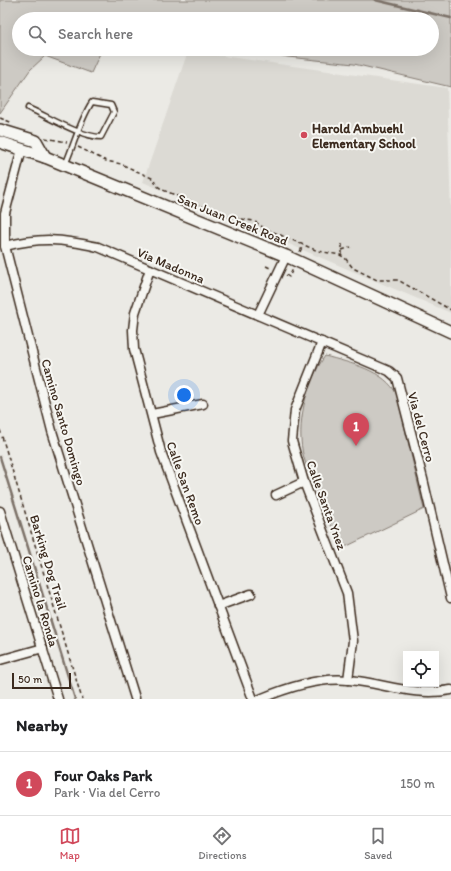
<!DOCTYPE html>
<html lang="en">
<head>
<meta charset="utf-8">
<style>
  :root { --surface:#fff; --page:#f6f6f6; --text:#202124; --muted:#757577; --line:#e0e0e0; --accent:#d1495b }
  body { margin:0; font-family:Itim,sans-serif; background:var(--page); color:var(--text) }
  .controls { position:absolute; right:12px; bottom:12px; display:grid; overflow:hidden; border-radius:0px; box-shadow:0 4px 16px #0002 }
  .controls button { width:36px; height:36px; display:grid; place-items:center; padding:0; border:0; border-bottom:1px solid var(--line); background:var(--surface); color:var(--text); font:20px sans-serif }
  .scale { position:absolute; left:12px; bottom:10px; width:59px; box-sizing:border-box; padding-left:4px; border:2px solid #3b2a1e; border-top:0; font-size:11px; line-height:14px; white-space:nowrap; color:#3b2a1e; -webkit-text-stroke:3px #f6f6f2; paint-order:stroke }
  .you { position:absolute; left:184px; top:395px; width:14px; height:14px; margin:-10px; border:3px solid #fff; border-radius:50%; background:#1a73e8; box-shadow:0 0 0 6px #1a73e833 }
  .badge { display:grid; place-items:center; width:26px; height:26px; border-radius:50%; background:var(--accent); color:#fff; font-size:13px; font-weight:700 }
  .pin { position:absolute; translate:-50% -33px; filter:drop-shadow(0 1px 2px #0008) }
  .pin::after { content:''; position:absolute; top:21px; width:14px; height:12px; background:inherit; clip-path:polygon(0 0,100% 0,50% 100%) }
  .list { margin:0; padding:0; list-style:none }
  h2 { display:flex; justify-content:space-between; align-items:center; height:52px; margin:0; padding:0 16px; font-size:17px }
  h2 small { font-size:13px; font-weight:400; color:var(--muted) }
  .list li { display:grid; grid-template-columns:26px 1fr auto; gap:12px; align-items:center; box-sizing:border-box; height:64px; padding:0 16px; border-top:1px solid var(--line) }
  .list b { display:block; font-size:15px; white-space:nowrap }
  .list p { margin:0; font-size:13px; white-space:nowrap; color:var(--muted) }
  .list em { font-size:13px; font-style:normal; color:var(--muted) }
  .icon { flex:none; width:22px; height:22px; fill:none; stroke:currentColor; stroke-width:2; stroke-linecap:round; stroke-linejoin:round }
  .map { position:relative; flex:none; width:451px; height:699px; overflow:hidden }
  .search { position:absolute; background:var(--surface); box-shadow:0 4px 16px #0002; left:12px; right:12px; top:12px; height:44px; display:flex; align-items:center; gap:10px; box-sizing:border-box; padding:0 14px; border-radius:22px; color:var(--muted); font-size:15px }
  .sheet { height:116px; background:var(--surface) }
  nav { display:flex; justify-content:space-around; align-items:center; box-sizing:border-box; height:56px; border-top:1px solid var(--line); background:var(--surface); font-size:11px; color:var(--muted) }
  nav a { display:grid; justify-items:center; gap:2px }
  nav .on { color:var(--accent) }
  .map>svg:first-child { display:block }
  .built { fill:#dcdad4 }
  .green { fill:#cdcac4; stroke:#847a71 }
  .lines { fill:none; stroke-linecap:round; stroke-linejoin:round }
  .stream { stroke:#7c7167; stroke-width:2.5 }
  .lane-casing { stroke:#3b2a1e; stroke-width:7 }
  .street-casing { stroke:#3b2a1e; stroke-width:11 }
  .secondary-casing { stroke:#3b2a1e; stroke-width:14 }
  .path { stroke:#3b2a1e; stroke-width:1.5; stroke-dasharray:4 3; stroke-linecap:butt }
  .lane { stroke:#f6f6f2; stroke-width:4 }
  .street { stroke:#f6f6f2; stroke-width:8 }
  .secondary { stroke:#f6f6f2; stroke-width:11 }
  .poi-dot { fill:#d1495b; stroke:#f6f6f2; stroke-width:1.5 }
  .labels { text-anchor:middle; stroke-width:4; stroke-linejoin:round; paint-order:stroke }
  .poi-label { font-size:13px; font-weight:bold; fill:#3b2a1e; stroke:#f6f6f2; text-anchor:start }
  .street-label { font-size:13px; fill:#3b2a1e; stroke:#f6f6f2 }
</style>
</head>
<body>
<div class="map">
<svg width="451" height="699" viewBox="0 0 451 699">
  <rect width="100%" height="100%" fill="#ebeae5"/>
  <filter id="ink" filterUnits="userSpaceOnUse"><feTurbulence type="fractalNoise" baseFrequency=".025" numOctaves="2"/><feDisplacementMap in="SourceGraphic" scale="8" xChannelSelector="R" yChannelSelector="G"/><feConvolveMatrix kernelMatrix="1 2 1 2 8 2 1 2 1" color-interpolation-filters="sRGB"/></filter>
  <g filter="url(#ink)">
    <!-- built -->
    <polygon class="built" points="188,51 447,88 451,216 451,313 143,182"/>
    <!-- green -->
    <g class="green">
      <polygon points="0,0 451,0 451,87 354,64 288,57 249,49 432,49 432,19 19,19 19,49 174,49 172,52 102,49 91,73 45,56 30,70 0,113"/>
      <path d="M325 356C350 363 385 370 397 395L424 509 341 549C330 520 313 488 304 458 295 427 306 382 325 356Z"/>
    </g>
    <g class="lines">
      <!-- stream -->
      <g class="stream">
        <polyline points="375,0 451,18"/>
        <polyline points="0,457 75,699"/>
      </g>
      <defs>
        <path id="lane" d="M28 108C47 116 81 137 101 137L114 112 111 105 92 102C80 120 74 145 65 165"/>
        <g id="street">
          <polyline points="22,149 5,213 5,246 52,431 135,698"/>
          <path d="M5 246C42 237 61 239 98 247L389 371 397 378 423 479 451 598"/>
          <polyline points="150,269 135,313 133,330 134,349 161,452 253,699"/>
          <polyline points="258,315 286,256"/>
          <polyline points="322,342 295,410 292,441 304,482 347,593 353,641 348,680"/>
          <polyline points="152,414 203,404"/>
          <polyline points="276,495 304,482"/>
          <polyline points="0,511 58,699"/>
          <polyline points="218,606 251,594"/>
          <polyline points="0,660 43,648"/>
          <path d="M260 699C286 688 321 677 349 680 384 683 413 697 451 690"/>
        </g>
        <g id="secondary">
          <polyline points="0,130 36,141 45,157"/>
          <polyline points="0,142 45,157 286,256 451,332"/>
        </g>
      </defs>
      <!-- lane casing -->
      <use href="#lane" class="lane-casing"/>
      <!-- street casing -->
      <use href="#street" class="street-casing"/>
      <!-- secondary casing -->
      <use href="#secondary" class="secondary-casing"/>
      <!-- path -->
      <g class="path">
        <polyline points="0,118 13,123"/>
        <polyline points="45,138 67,142"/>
        <polyline points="78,147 106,161 121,164 154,179 156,185 163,190 228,217 254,221 264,228 318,251 340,255 345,258 353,268 377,280 398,280 451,310"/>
        <polyline points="342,250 351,247"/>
        <polyline points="300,252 303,245"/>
        <polyline points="342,255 342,243"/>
        <polyline points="266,266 272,269"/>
        <polyline points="286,275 289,277 293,269"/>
        <polyline points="0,430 82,699"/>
      </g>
      <!-- lane -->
      <use href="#lane" class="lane"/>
      <!-- street -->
      <use href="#street" class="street"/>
      <!-- secondary -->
      <use href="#secondary" class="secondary"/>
    </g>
  </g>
  <!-- markers -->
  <circle class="poi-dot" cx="304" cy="135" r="4"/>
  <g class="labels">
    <!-- poi labels -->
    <g class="poi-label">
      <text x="312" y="133">Harold Ambuehl<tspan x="312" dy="15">Elementary School</tspan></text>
    </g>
    <!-- street labels -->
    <g class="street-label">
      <text transform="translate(233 219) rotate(22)" y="5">San Juan Creek Road</text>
      <text transform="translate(171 265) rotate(23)" y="5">Via Madonna</text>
      <text transform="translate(64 422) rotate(74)" y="5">Camino Santo Domingo</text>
      <text transform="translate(422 427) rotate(75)" y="5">Via del Cerro</text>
      <text transform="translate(186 483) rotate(70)" y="5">Calle San Remo</text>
      <text transform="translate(327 505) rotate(70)" y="5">Calle Santa Ynez</text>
      <text transform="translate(49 562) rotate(73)" y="5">Barking Dog Trail</text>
      <text transform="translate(41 601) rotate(73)" y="5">Camino la Ronda</text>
    </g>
  </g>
</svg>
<div class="controls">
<button><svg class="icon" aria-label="locate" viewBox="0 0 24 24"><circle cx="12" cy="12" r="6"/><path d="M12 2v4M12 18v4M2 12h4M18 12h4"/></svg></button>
</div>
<div class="scale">50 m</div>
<div class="you"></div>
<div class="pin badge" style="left:356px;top:446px">1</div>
<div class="search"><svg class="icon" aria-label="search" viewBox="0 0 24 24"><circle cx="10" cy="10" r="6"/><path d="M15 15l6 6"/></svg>Search here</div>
</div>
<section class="sheet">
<h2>Nearby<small></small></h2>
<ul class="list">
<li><span class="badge">1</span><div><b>Four Oaks Park</b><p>Park · Via del Cerro</p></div><em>150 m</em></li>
</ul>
</section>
<nav>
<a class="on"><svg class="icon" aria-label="map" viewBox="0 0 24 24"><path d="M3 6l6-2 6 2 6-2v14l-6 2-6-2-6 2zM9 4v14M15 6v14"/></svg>Map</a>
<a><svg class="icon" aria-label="directions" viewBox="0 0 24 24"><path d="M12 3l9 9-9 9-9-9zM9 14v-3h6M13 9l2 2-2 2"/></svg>Directions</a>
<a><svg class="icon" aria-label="saved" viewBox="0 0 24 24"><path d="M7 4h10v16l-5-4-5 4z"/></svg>Saved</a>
</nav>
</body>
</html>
